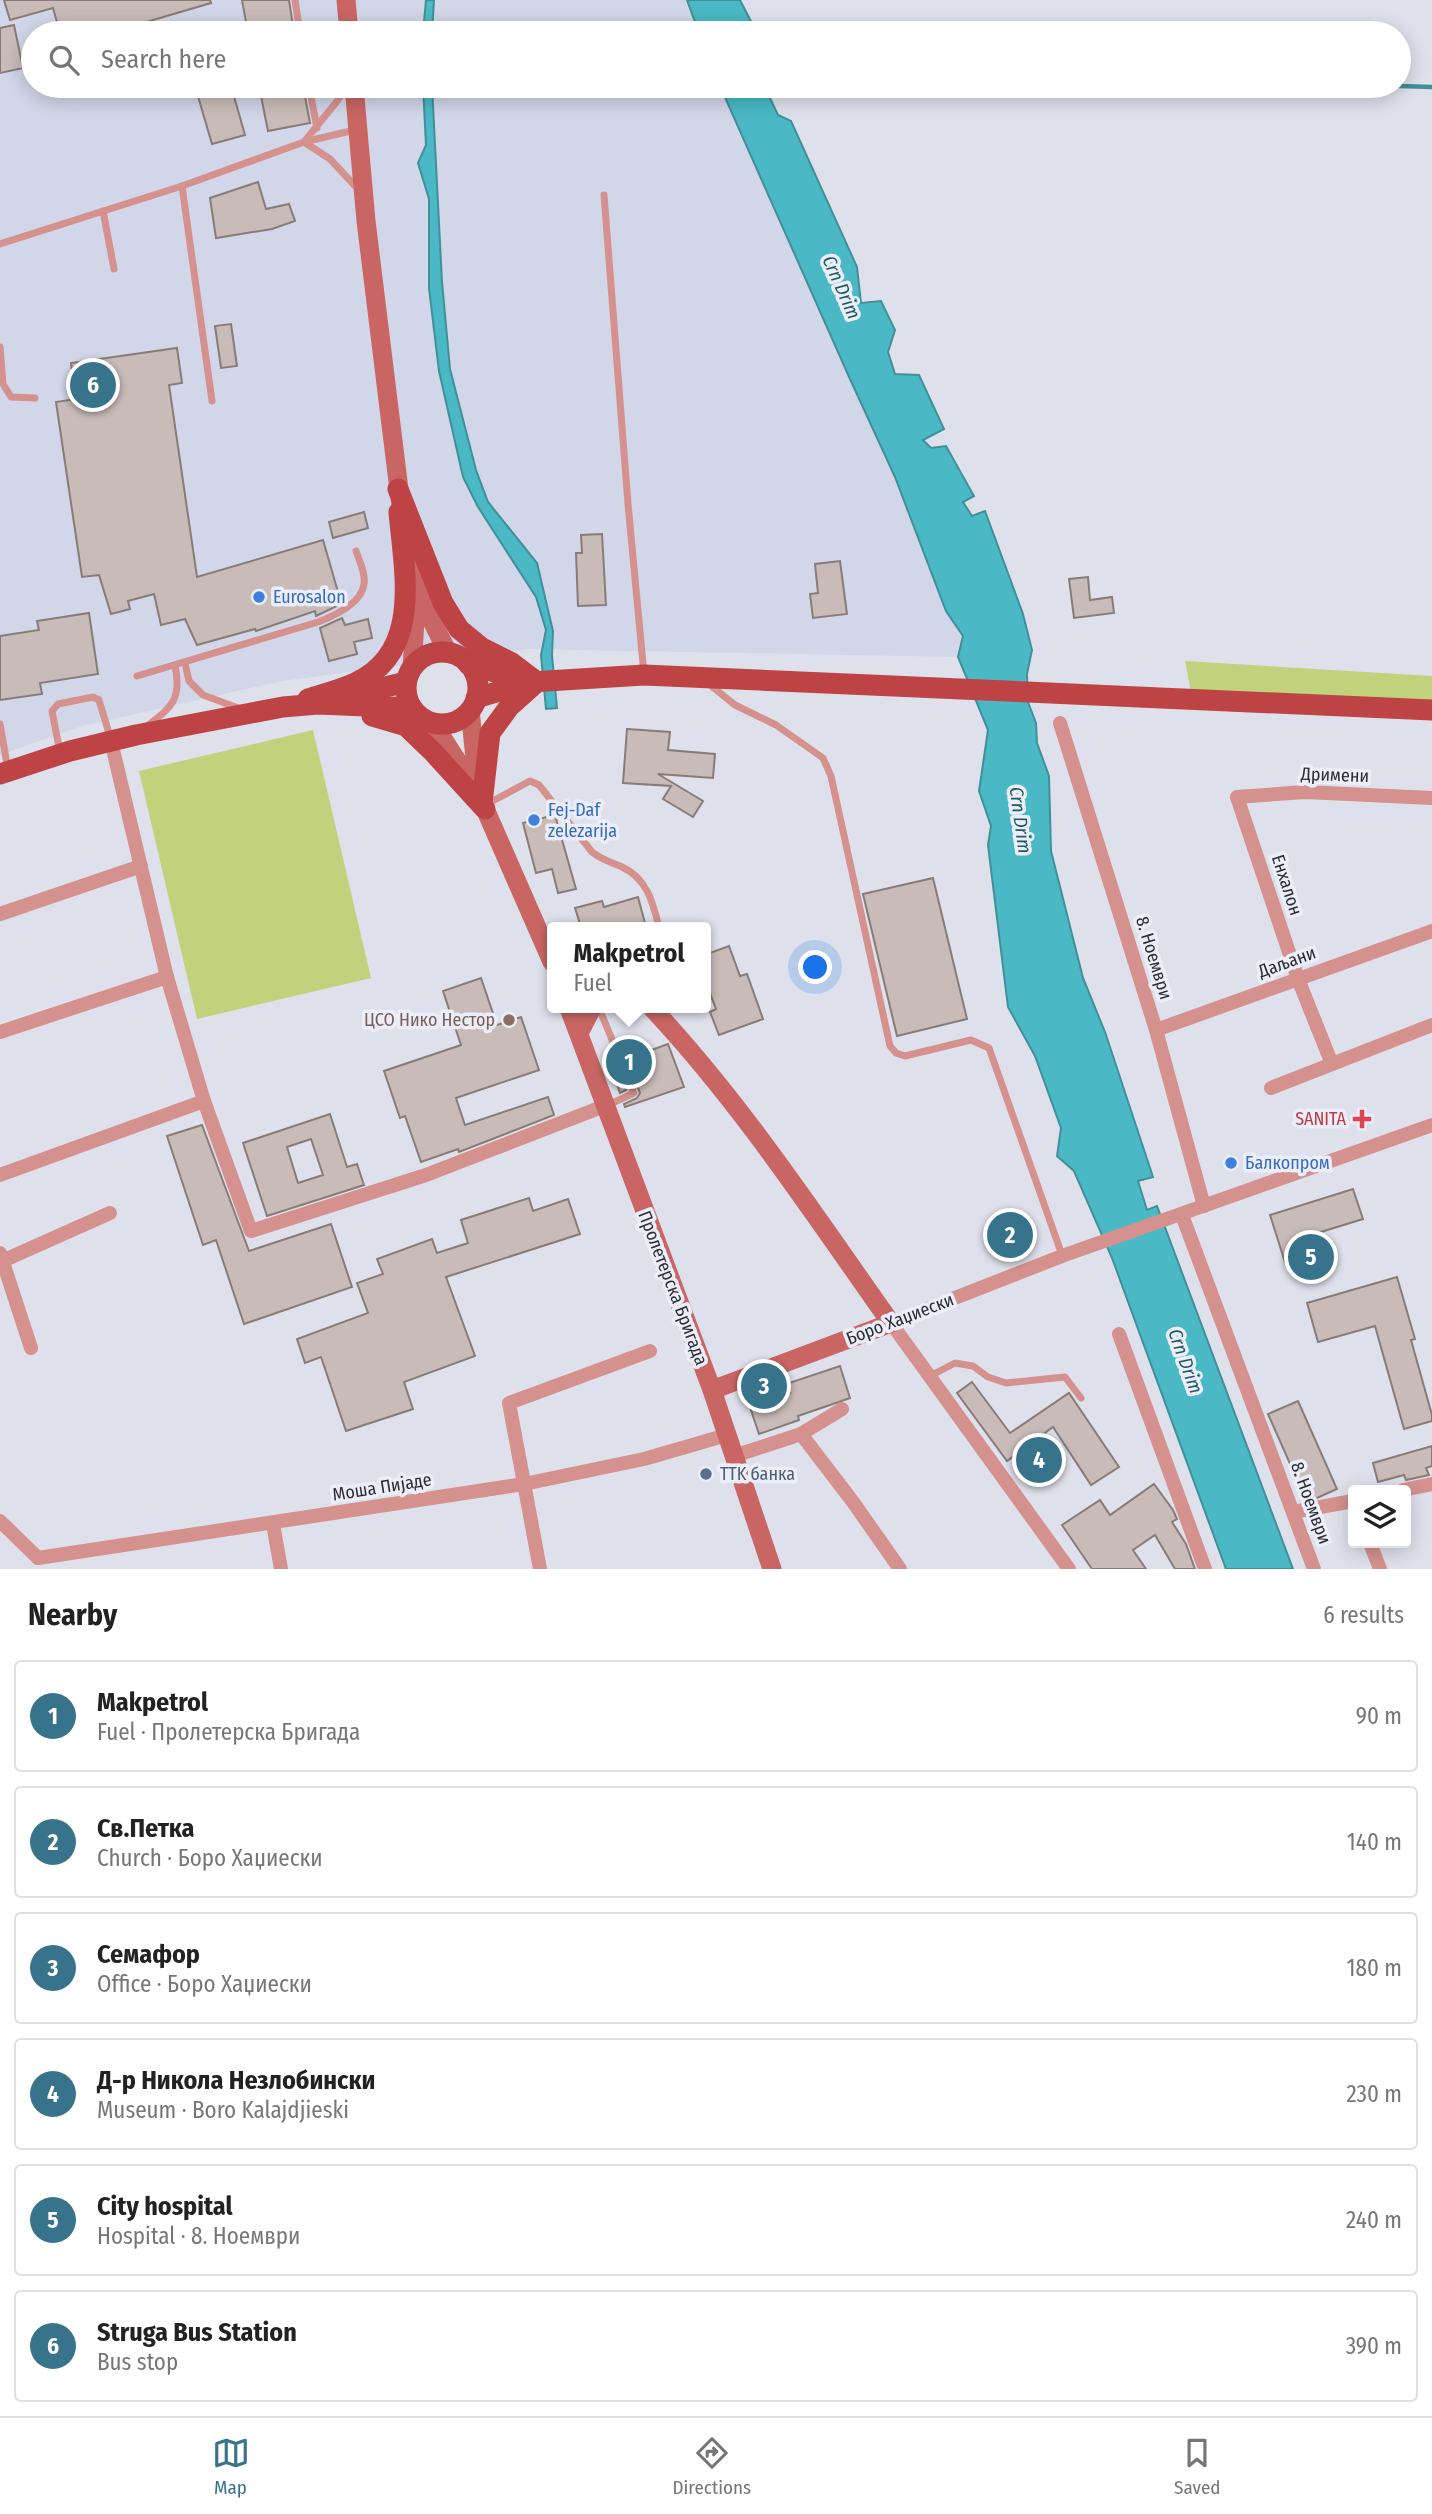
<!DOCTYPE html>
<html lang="en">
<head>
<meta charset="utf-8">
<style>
  :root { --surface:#fff; --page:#f6f6f6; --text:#222; --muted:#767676; --line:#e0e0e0; --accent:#37748b }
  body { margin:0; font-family:"Fira Sans Condensed",sans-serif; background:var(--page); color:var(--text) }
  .controls { position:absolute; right:21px; bottom:21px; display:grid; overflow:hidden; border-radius:7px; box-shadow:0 4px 18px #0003 }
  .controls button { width:63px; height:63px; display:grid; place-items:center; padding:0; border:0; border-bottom:2px solid var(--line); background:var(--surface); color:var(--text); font:35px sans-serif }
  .you { position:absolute; left:816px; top:968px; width:24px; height:24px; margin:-18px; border:5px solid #fff; border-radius:50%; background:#1a73e8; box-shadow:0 0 0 10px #1a73e833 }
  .badge { display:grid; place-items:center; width:46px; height:46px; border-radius:50%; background:var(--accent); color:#fff; font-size:23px; font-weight:700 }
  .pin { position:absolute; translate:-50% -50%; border:4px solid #fff; box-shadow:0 2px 7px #0006 }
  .popup { position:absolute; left:547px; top:922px; width:164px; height:91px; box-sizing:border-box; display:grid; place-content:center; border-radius:7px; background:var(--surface); filter:drop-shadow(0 2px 5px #0005); font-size:23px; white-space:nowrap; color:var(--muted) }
  .popup b { font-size:26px; color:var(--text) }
  .popup::after { content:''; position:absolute; left:50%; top:100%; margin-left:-14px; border:14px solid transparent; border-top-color:var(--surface) }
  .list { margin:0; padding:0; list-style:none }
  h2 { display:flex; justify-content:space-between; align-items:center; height:91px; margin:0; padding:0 28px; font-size:30px }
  h2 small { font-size:23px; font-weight:400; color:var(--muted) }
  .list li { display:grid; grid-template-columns:46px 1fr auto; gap:21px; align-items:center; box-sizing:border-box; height:112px; margin:0 14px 14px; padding:0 14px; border:2px solid var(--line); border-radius:7px }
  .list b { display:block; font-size:26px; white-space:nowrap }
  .list p { margin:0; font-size:23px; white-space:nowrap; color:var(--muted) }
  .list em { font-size:23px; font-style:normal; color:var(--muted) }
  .icon { flex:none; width:38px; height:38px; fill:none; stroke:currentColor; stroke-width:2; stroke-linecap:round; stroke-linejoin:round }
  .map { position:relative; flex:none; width:1432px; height:1569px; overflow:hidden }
  .search { position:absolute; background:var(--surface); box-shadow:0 4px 18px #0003; left:21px; right:21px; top:21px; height:77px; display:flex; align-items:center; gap:18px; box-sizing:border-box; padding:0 24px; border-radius:38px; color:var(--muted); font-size:26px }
  .sheet { height:847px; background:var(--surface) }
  nav { display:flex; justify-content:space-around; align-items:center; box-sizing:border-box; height:98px; border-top:2px solid var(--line); background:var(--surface); font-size:19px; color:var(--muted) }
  nav a { display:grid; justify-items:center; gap:4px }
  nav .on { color:var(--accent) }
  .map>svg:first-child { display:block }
  .built { fill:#d1d6e8 }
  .green { fill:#c1d27c }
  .water { fill:#4ab9c5; stroke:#418f99; stroke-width:2 }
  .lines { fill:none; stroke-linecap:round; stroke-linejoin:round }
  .stream { stroke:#418f99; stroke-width:4.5 }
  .building { fill:#c9bcb8; stroke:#887c78; stroke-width:2; fill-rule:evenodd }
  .lane { stroke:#d5918d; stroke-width:7 }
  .street { stroke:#d5918d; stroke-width:14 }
  .secondary { stroke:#c96663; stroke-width:19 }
  .primary { stroke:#be4345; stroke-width:21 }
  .shop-dot { fill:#3f7fe0; stroke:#ebeef9; stroke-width:2.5 }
  .education-dot { fill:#8d6e63; stroke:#ebeef9; stroke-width:2.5 }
  .health-dot { fill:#e0444e; stroke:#ebeef9; stroke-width:2.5 }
  .service-dot { fill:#5c6f8a; stroke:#ebeef9; stroke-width:2.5 }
  .labels { text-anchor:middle; stroke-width:7; stroke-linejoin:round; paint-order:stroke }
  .shop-label { font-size:18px; fill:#366cbe; stroke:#ebeef9; text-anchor:start }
  .street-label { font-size:18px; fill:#2b2d31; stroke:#ebeef9 }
  .education-label { font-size:18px; fill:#785e54; stroke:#ebeef9; text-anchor:end }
  .health-label { font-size:18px; fill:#be3a42; stroke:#ebeef9; text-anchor:end }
  .service-label { font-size:18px; fill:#4e5e75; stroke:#ebeef9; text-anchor:start }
  .water-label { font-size:19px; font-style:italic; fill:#1d5b62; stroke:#ebeef9 }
</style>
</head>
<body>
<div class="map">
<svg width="1432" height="1569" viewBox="0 0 1432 1569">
  <rect width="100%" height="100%" fill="#dee1ec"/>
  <!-- built -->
  <polygon class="built" points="0,0 687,0 699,33 33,33 33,86 720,86 850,379 895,477 946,611 964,637 958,657 527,649 282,681 82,726 0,755"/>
  <!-- green -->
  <g class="green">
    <polygon points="1185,661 1432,676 1432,710 1192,698"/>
    <polygon points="313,730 371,978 197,1019 139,771"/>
  </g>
  <!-- water -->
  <g class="water">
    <polygon points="426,0 434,0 432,33 423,33"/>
    <polygon points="687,0 740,0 757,33 699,33"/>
    <polygon points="423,86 432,86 442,282 450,369 476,470 488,502 537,563 553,631 552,655 557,708 546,709 541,655 546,630 536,597 478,507 463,477 439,371 429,288 429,199 418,163 426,145"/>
    <polygon points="720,86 783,86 784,87 769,96 778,115 791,121 857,267 861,303 881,301 895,330 888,352 895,374 919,375 944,429 923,440 931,448 946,446 974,496 963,502 972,516 985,511 1023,614 1032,650 1027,674 1028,702 1036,723 1037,743 1049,776 1051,851 1083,978 1105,1032 1153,1177 1138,1181 1147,1210 1157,1206 1293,1569 1226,1569 1112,1258 1074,1171 1057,1156 1061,1128 1035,1056 1008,1007 988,845 991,826 979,791 988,730 958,657 963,636 946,611 895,477 850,379"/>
  </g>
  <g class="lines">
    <!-- stream -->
    <polyline class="stream" points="1399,86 1432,87"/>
  </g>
  <!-- building -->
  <g class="building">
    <polygon points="4,0 210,0 211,3 109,33 60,33 53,8 10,20"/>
    <polygon points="242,0 289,0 294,33 248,33"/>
    <polygon points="14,25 23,68 0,73 0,28"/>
    <polygon points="195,86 231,86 245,135 212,144"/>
    <polygon points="259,86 303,86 310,123 268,131"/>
    <polygon points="258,182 266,209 289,204 295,221 272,229 216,238 210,198"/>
    <polygon points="231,324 237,366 221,368 215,326"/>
    <polygon points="177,348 182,383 169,385 197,577 323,540 338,592 335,592 339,605 316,616 315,611 256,631 255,629 197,645 185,619 161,625 154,594 128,601 130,609 111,614 99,575 82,577 56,402 76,399 71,363"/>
    <polygon points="364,512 368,528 333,538 329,522"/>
    <polygon points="602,534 606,605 578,606 576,553 582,553 581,535"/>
    <polygon points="840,561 847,614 813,618 810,594 818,593 815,564"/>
    <polygon points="1088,577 1090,600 1112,597 1114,613 1074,618 1069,579"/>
    <polygon points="89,613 98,674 40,683 42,694 0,700 0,636 39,630 37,621"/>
    <polygon points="342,618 345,625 368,619 372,638 354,642 357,654 329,661 320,628"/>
    <polygon points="627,729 670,732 668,750 715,754 713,778 658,774 703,801 693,817 663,799 671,786 623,783"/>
    <polygon points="555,815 576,889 558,893 552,869 536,873 523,823"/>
    <polygon points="933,878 967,1019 897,1036 863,894"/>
    <polygon points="638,897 646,927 581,927 575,908 602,901 604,907"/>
    <polygon points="729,946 740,976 747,974 763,1019 719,1035 710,1012 716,1009 706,983 706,963 710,962 707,954"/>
    <polygon points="481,978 497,1025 521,1017 539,1070 456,1098 465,1125 548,1097 554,1115 459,1152 458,1149 421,1162 405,1116 400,1118 384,1071 461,1045 443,991"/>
    <polygon points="668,1044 684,1087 625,1107 624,1104 637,1098 640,1093 626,1059"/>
    <polygon points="615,1063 626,1090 620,1093 610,1064"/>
    <path d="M330 1114 347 1167 357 1164 364 1185 267 1216 243 1143ZM311 1139 323 1175 298 1183 287 1147Z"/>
    <polygon points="202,1125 249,1251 331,1224 352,1287 244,1324 216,1240 203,1245 167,1136"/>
    <polygon points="1353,1189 1363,1219 1321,1232 1327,1249 1285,1262 1270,1215"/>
    <polygon points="529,1198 533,1211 568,1199 580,1234 446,1277 475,1356 404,1382 413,1409 346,1431 321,1357 305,1363 297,1339 368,1313 357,1283 383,1274 377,1259 432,1239 437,1253 468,1243 461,1220"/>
    <polygon points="1397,1277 1415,1339 1411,1340 1432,1415 1432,1421 1404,1429 1375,1326 1318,1342 1307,1303"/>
    <polygon points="840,1366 850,1398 798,1416 799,1420 759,1434 750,1407 790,1393 786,1384"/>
    <polygon points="972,1382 1010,1433 1069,1393 1119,1467 1091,1485 1053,1427 1007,1461 957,1393"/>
    <polygon points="1298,1401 1337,1489 1317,1498 1306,1500 1268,1414"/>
    <polygon points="1432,1446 1432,1466 1426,1468 1429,1475 1406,1480 1404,1475 1378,1482 1373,1463"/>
    <polygon points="1154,1484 1173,1510 1177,1519 1172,1522 1186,1544 1195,1569 1175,1569 1155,1535 1133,1550 1146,1569 1092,1569 1062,1525 1100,1500 1110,1515"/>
  </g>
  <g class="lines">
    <!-- lane -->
    <g class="lane">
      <polyline points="295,0 300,33"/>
      <polyline points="309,86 317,128"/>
      <polyline points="346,86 338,100 304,142 330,159 357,188"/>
      <polyline points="182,186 212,401"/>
      <polyline points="604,195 628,504 644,674"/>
      <polyline points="103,211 114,269"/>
      <polyline points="0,244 182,186 304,142 355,130"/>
      <polyline points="0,347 3,384 11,397 35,398"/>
      <polyline points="185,663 189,681 203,695 241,709"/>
      <path d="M137 676 318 622C334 616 362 603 364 584 366 574 359 560 356 551"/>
      <polyline points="709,684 735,705 776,725 823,758 831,776 890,1046 896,1053 905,1056 971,1040 989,1048 1062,1255"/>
      <polyline points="0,724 8,770"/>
      <path d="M147 726C172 707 182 699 175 666"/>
      <polyline points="60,752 52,711 58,704 93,697 99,700 111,740"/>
      <path d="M487 804 530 781 539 785 592 852C602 860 611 862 622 867 647 878 653 903 659 927"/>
      <polyline points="599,1008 634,1093 608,1105"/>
      <polyline points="930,1376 955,1363 973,1366 988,1377 1006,1383 1065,1377 1081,1398"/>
    </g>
    <!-- street -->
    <g class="street">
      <polyline points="1060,723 1156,1030 1204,1206"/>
      <polyline points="111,741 167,977 204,1101 251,1231 426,1175 607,1105"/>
      <polyline points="0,914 141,866"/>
      <polyline points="1156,1030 1432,931"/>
      <polyline points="0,1032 167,977"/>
      <polyline points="1332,1064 1298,979 1237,797 1305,792 1432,798"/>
      <polyline points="1271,1088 1432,1025"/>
      <polyline points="0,1175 204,1101"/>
      <polyline points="1182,1215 1314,1569"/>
      <polyline points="0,1253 31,1348"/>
      <polyline points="0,1262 110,1213"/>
      <polyline points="1119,1334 1205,1569"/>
      <polyline points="801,1434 853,1502 900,1569"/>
      <polyline points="734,1456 801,1434 842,1409"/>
      <polyline points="1403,1490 1432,1484"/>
      <polyline points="1293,1512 1353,1501"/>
      <polyline points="0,1521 38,1558"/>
      <polyline points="273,1524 281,1569"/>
      <polyline points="1370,1543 1380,1569"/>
      <polyline points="38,1558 524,1484 644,1459 727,1435"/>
      <polyline points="540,1569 509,1403 650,1351"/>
      <polyline points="1069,1569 891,1323 1062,1256 1432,1125"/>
    </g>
    <!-- secondary -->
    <g class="secondary">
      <polyline points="346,0 349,33"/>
      <polyline points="354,86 366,221 401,506"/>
      <polyline points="411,559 417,590 412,668"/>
      <polyline points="417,591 448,653"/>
      <polyline points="470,710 478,787"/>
      <polyline points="433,723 479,795 552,962"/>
      <polyline points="569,1008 712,1390 772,1569"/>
      <path d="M652 1008C742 1104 815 1216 891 1323L712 1390"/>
      <polyline points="579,1033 592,1008"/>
    </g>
    <!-- primary -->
    <g class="primary">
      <polyline points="398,489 443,603 459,629 482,648 512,663 537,682 509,707 490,733 482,803"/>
      <circle cx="442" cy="688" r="36"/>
      <polyline points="468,664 525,681"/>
      <polyline points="344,697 406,682"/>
      <polyline points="476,698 531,682 644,675 1432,710"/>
      <path d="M308 699C323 694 340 690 355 683 423 653 404 571 399 512"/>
      <polyline points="372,716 406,726 433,752 485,809"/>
      <polyline points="0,774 70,751 136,735 283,707 318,704 412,708"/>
    </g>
  </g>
  <!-- markers -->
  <g class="shop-dot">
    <circle cx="259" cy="597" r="7"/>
    <circle cx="534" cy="820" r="7"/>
    <circle cx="1231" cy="1163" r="7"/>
  </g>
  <circle class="education-dot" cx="509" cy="1020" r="7"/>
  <path class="health-dot" d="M1358.5 1108.5h7v7h7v7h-7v7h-7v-7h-7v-7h7z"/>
  <circle class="service-dot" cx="706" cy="1474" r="7"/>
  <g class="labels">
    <!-- shop labels -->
    <g class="shop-label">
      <text x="273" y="603">Eurosalon</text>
      <text x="548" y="816">Fej-Daf<tspan x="548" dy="21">zelezarija</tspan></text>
      <text x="1245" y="1169">Балкопром</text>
    </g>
    <!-- street labels -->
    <g class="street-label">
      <text transform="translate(1335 775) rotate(2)" y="6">Дримени</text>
      <text transform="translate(1287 885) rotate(72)" y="6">Енхалон</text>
      <text transform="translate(1154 958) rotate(73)" y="6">8. Ноември</text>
      <text transform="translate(1287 962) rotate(-20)" y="6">Даљани</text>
      <text transform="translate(673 1288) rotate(69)" y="6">Пролетерска Бригада</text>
      <text transform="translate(900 1319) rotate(-21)" y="6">Боро Хаџиески</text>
      <text transform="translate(382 1487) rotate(-9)" y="6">Моша Пијаде</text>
      <text transform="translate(1311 1503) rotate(70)" y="6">8. Ноември</text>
    </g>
    <!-- education labels -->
    <g class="education-label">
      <text x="495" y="1026">ЦСО Нико Нестор</text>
    </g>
    <!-- health labels -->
    <g class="health-label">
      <text x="1346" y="1125">SANITA</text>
    </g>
    <!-- service labels -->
    <g class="service-label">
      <text x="720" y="1480">TTK банка</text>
    </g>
    <!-- water labels -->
    <g class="water-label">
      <text transform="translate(842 287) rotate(66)" y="7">Crn Drim</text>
      <text transform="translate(1021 820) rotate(82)" y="7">Crn Drim</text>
      <text transform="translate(1186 1361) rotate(70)" y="7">Crn Drim</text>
    </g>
  </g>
</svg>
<div class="controls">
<button><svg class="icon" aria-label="layers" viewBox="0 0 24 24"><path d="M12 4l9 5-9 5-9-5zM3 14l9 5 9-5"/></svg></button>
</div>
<div class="you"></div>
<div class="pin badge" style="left:629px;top:1062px">1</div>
<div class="popup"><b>Makpetrol</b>Fuel</div>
<div class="pin badge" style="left:1010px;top:1235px">2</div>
<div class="pin badge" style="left:764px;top:1386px">3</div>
<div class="pin badge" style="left:1039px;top:1460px">4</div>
<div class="pin badge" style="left:1311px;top:1257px">5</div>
<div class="pin badge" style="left:93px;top:385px">6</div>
<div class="search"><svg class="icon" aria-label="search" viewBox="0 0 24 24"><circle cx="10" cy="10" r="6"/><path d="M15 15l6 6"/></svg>Search here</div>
</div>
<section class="sheet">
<h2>Nearby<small>6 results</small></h2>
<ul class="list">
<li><span class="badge">1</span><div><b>Makpetrol</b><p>Fuel · Пролетерска Бригада</p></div><em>90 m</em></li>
<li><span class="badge">2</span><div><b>Св.Петка</b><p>Church · Боро Хаџиески</p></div><em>140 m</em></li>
<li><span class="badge">3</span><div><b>Семафор</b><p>Office · Боро Хаџиески</p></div><em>180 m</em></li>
<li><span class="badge">4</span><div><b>Д-р Никола Незлобински</b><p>Museum · Boro Kalajdjieski</p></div><em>230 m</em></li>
<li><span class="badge">5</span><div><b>City hospital</b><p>Hospital · 8. Ноември</p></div><em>240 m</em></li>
<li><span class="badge">6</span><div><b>Struga Bus Station</b><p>Bus stop</p></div><em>390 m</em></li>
</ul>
</section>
<nav>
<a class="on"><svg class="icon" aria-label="map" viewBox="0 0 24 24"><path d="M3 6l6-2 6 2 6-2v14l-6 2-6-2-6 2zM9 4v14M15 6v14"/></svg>Map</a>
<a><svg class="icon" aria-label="directions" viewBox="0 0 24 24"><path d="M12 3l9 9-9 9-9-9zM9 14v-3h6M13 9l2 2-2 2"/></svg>Directions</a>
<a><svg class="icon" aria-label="saved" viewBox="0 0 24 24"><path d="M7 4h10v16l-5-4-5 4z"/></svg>Saved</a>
</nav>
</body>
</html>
